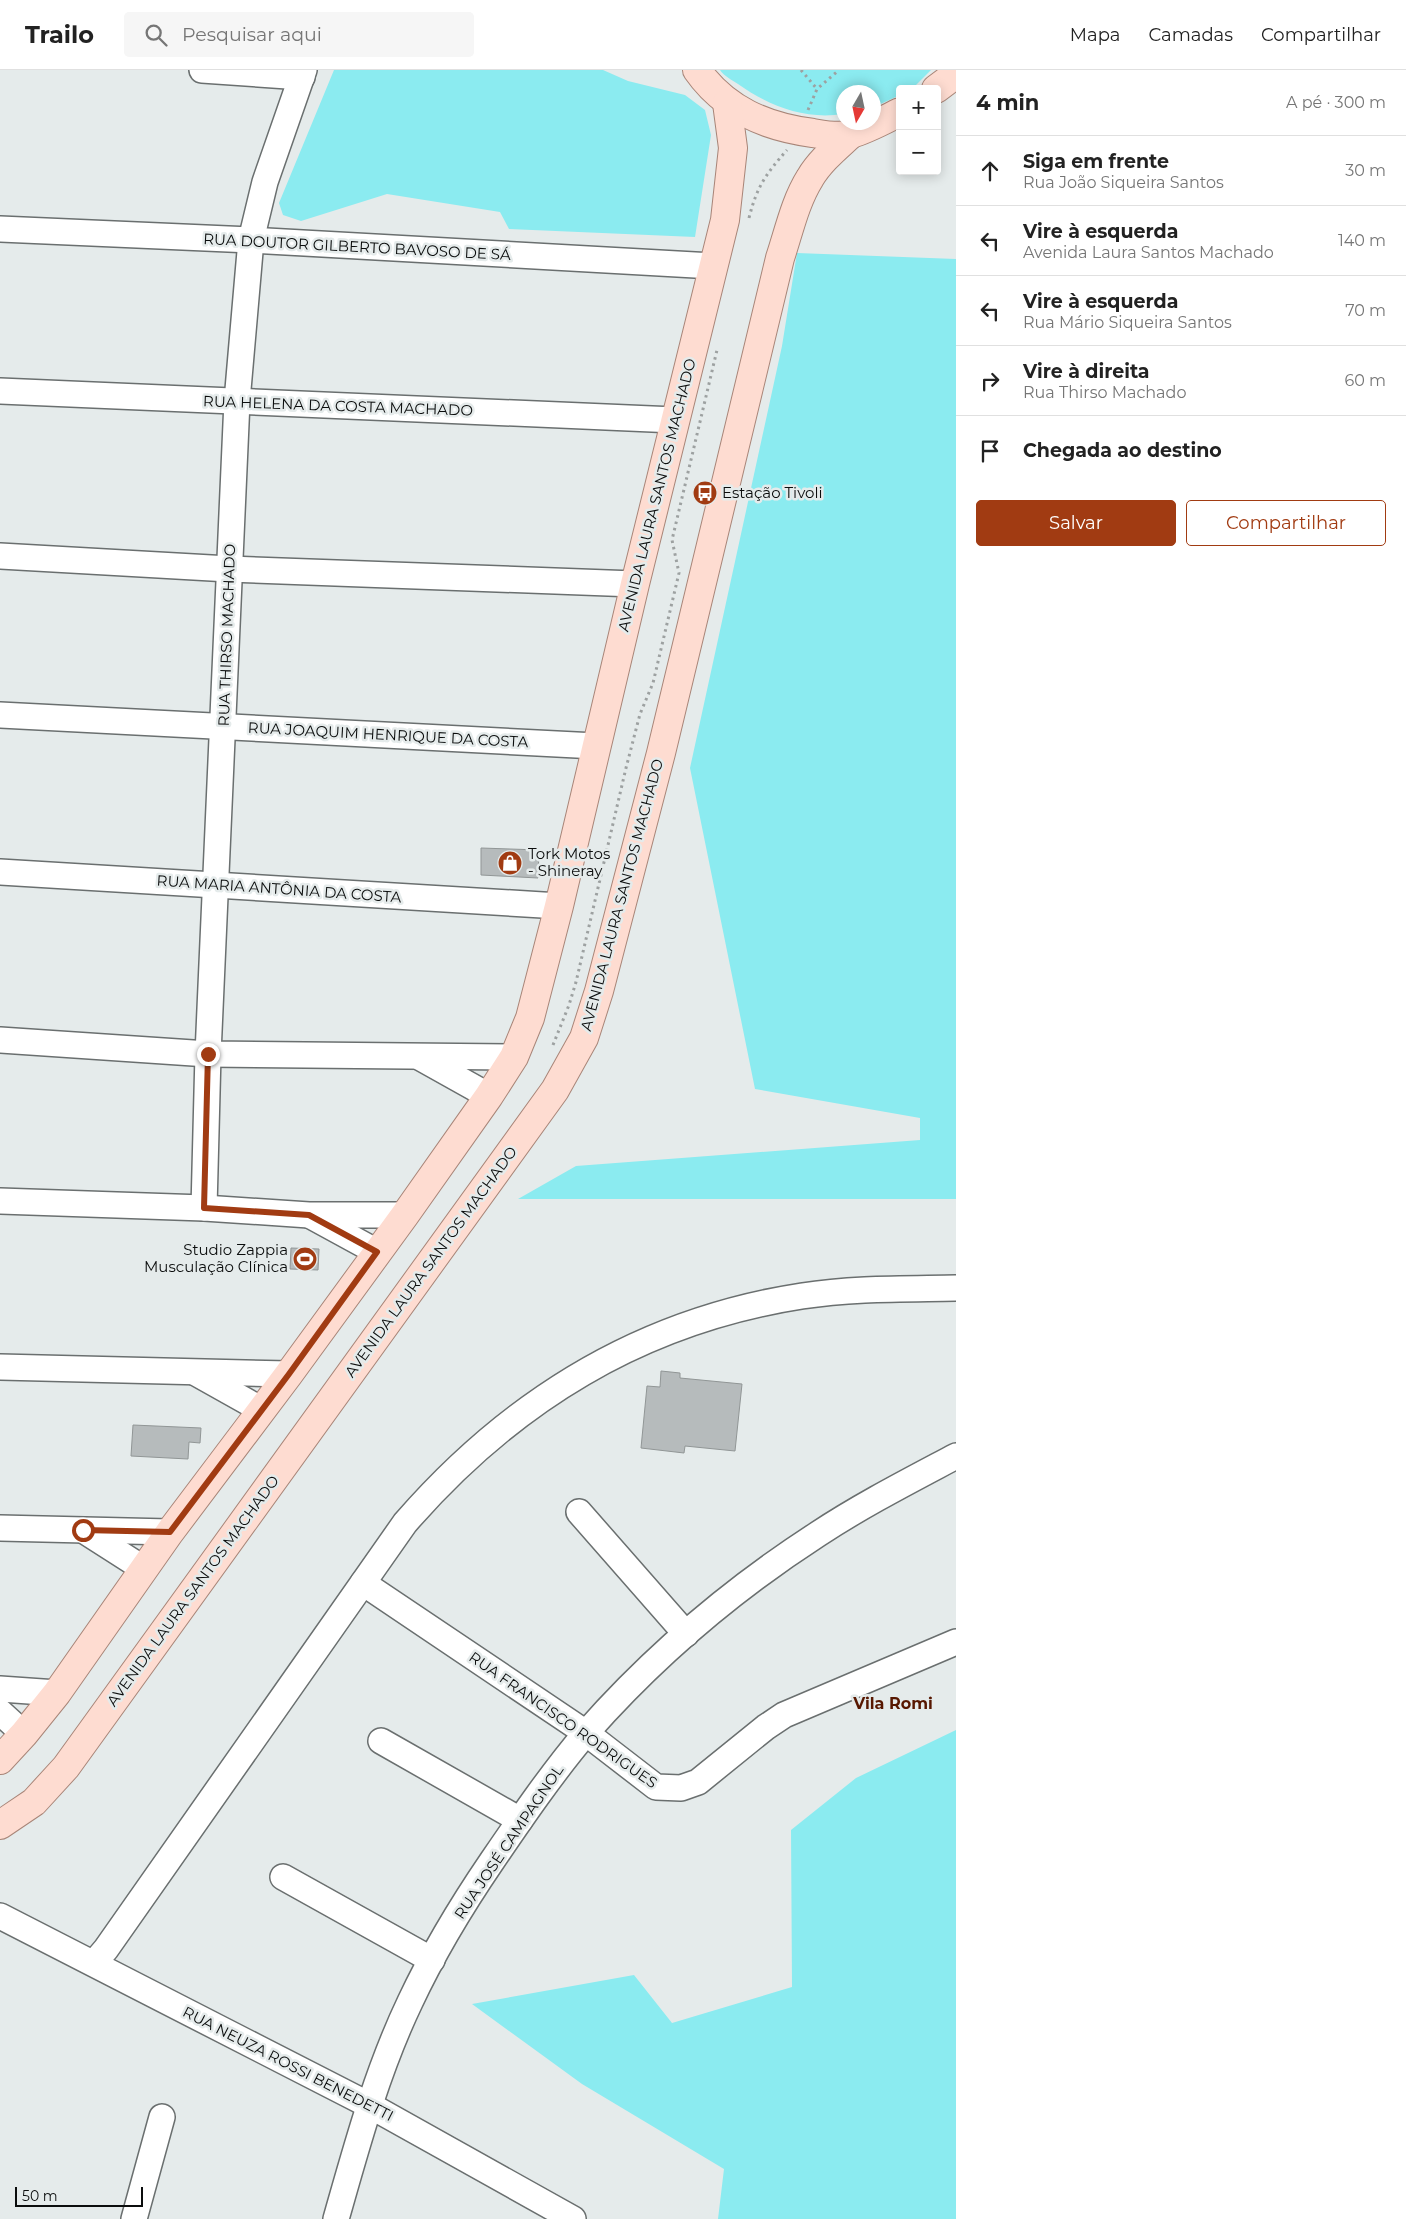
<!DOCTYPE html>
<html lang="pt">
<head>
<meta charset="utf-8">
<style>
  :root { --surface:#fff; --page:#f6f6f6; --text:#222; --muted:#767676; --line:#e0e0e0; --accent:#a13b12 }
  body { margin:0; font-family:Montserrat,sans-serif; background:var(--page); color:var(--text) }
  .controls { position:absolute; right:15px; top:15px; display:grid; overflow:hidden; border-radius:5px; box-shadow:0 2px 12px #0003 }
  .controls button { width:45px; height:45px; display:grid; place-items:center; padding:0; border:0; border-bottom:1px solid var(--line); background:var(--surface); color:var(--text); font:25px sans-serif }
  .compass { position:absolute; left:836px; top:15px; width:45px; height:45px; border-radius:50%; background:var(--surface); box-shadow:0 2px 12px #0003; rotate:189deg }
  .scale { position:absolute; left:15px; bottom:12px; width:128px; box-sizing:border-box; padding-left:5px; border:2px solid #0b0d0d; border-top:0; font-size:14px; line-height:18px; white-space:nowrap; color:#0b0d0d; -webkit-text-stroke:4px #e5ebeb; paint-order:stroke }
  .stop { position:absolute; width:15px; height:15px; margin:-11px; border:4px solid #a13b12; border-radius:50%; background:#fff }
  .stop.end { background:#a13b12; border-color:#fff; box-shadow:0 1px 5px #0008 }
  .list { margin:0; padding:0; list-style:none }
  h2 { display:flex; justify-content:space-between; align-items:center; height:65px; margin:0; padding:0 20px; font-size:21px }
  h2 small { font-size:16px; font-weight:400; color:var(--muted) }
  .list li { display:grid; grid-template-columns:32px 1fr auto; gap:15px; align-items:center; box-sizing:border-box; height:70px; padding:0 20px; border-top:1px solid var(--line) }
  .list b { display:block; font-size:19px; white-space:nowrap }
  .list p { margin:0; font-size:16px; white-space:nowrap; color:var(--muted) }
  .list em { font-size:16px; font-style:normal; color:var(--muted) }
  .actions { display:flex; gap:10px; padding:15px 20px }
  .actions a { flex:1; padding:11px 0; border:1px solid var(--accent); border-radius:5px; text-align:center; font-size:18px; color:var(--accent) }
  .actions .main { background:var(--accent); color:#fff }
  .icon { flex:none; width:28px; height:28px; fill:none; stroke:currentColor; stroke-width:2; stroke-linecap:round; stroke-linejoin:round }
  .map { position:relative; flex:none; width:956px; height:2149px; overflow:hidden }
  header { display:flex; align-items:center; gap:30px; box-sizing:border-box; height:70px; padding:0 25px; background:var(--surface); border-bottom:1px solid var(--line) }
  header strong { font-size:24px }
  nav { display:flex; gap:28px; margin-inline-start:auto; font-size:18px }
  .search { width:350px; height:45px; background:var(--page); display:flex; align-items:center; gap:12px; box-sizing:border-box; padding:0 18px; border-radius:5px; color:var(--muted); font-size:19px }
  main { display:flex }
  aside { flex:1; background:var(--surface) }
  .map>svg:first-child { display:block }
  .green { fill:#8bebf0 }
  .building { fill:#b6bbbc; stroke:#919696 }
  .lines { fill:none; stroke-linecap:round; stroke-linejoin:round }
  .minor-casing { stroke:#6a6f6f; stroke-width:28 }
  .major-casing { stroke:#a88578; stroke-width:30 }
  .path { stroke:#9da1a1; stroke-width:3; stroke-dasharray:2.5 4; stroke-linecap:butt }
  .minor { stroke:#fff; stroke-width:25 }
  .major { stroke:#fedcd1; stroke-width:28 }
  .route { stroke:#a13b12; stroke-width:6 }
  .labels { text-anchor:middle; stroke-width:5; stroke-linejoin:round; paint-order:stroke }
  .street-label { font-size:15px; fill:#0b0d0d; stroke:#e5ebeb }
  .poi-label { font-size:15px; fill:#0b0d0d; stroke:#e5ebeb; text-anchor:start }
  .neighbourhood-label { font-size:16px; font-weight:bold; fill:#571700; stroke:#e5ebeb }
</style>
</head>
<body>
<header>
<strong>Trailo</strong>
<div class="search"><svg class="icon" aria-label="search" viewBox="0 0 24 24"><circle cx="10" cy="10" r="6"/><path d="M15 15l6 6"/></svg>Pesquisar aqui</div>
<nav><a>Mapa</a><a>Camadas</a><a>Compartilhar</a></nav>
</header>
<main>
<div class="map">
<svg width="956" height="2149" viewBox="0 0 956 2149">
  <rect width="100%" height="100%" fill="#e5ebeb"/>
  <!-- green -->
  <g class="green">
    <polygon points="334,0 603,0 628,11 685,25 705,40 711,65 695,167 509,159 500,142 387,124 301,151 283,145 279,133"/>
    <path d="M720 0H931L912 19H900V25L874 37V22H844L843 44C805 50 769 36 738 14 732 10 724 6 720 0Z"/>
    <polygon points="797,183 956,189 956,1129 518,1129 576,1096 920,1070 920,1048 755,1019 690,698 782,276"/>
    <polygon points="956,1660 956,2149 718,2149 724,2099 582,2014 472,1934 634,1905 672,1953 792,1917 791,1760 856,1708"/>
  </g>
  <!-- building -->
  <g class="building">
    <polygon points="481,778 539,780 538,808 481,805"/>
    <polygon points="291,1178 319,1179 318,1200 290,1199"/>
    <polygon points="661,1301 680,1303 680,1308 742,1314 735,1381 685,1376 684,1383 641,1378 647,1316 660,1317"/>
    <polygon points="133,1355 201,1358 200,1373 189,1372 188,1389 131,1386"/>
  </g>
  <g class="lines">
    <defs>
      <g id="minor">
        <polyline points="202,0 302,7"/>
        <polyline points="0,159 251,170 713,196"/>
        <polyline points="0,321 675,350"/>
        <polyline points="0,486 229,499 635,514"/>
        <polyline points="0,645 596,676"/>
        <polyline points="0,802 559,836"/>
        <polyline points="0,970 208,984 514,987"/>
        <polyline points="421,988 489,1026"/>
        <polyline points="0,1131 204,1138 309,1145 405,1145"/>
        <polyline points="204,1138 208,984 237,331 251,170 265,112 304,0"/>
        <polyline points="311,1146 377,1182"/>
        <polyline points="0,1297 289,1304"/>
        <polyline points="196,1303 262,1340"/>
        <polyline points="579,1442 686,1564"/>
        <polyline points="0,1458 170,1462"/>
        <polyline points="83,1460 144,1499"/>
        <polyline points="363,1513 586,1663 656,1717 681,1718 698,1712 766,1657 784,1645 956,1572"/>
        <polyline points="0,1619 57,1623"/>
        <polyline points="0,1642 24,1664"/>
        <polyline points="381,1671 520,1750"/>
        <polyline points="283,1807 432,1890"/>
        <polyline points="0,1846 369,2035 573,2149"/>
        <path d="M94 1893 106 1879 405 1453C511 1331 640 1251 802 1226 853 1218 904 1219 956 1218"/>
        <polyline points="134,2149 162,2047"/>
        <path d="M336 2149C357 2075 377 2001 410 1932 433 1883 462 1835 492 1791 522 1747 552 1703 586 1663 653 1587 733 1519 818 1464 862 1435 909 1411 956 1386"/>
      </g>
      <g id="major">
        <path d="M697 0C725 40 766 57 813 63 825 65 840 68 851 64 868 59 884 50 900 42"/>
        <polyline points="936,19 956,4"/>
        <polyline points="0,1690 24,1664 57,1623 170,1462 289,1304 405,1145 489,1026 514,987 530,948 559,836 635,514 725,150 733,78 727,33"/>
        <path d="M0 1755 34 1732 66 1697 555 1020 584 968 599 921 661 683 780 188C789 161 795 132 810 108 820 91 836 78 850 65"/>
      </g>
    </defs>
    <!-- minor casing -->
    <use href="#minor" class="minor-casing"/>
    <!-- major casing -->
    <use href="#major" class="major-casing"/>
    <!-- path -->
    <g class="path">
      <polyline points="801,0 817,19"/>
      <polyline points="808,40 817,19 839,0"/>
      <path d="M749 148C757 116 766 104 787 80"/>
      <polyline points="553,975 569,935 576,912 626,698 640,644 653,613 679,503 672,470 717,280"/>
    </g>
    <!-- minor -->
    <use href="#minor" class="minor"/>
    <!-- major -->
    <use href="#major" class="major"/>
  </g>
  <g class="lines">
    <!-- route -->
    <polyline class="route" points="83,1460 170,1462 289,1304 377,1182 309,1145 204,1138 208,984"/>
  </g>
  <!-- icons -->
  <defs>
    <symbol id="bus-disc" viewBox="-11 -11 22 22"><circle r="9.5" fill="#a13b12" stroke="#e5ebeb"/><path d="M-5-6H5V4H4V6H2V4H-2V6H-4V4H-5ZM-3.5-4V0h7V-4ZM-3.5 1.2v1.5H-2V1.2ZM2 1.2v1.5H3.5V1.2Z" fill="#fff"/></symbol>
    <symbol id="shop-disc" viewBox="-11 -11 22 22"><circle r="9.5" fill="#a13b12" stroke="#e5ebeb"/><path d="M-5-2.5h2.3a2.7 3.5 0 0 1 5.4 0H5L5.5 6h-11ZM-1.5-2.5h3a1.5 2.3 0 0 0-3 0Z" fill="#fff"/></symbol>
    <symbol id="stadium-disc" viewBox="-11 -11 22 22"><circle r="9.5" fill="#a13b12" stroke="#e5ebeb"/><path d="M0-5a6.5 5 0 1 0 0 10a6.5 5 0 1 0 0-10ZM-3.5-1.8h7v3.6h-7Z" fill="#fff"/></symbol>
  </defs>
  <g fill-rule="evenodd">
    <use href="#bus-disc" x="691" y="409" width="28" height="28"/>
    <use href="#shop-disc" x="496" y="779" width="28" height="28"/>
    <use href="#stadium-disc" x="291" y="1175" width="28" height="28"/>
  </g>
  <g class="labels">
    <!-- street labels -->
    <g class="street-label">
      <text transform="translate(357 177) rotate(3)" y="5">RUA DOUTOR GILBERTO BAVOSO DE SÁ</text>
      <text transform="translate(338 336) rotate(2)" y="5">RUA HELENA DA COSTA MACHADO</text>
      <text transform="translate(657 425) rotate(-76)" y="5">AVENIDA LAURA SANTOS MACHADO</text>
      <text transform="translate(227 565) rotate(-88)" y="5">RUA THIRSO MACHADO</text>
      <text transform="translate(388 665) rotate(3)" y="5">RUA JOAQUIM HENRIQUE DA COSTA</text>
      <text transform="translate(279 819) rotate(4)" y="5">RUA MARIA ANTÔNIA DA COSTA</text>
      <text transform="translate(622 825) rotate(-75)" y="5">AVENIDA LAURA SANTOS MACHADO</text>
      <text transform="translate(431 1192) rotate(-54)" y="5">AVENIDA LAURA SANTOS MACHADO</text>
      <text transform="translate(193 1521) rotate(-54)" y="5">AVENIDA LAURA SANTOS MACHADO</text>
      <text transform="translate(563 1650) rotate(35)" y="5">RUA FRANCISCO RODRIGUES</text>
      <text transform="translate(509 1772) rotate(-56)" y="5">RUA JOSÉ CAMPAGNOL</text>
      <text transform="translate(288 1994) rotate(27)" y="5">RUA NEUZA ROSSI BENEDETTI</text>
    </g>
    <!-- poi labels -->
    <g class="poi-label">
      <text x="722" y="428">Estação Tivoli</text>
      <text x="528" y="789">Tork Motos<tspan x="528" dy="17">- Shineray</tspan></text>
      <text x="288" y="1185" text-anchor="end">Studio Zappia<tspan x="288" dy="17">Musculação Clínica</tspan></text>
    </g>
    <!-- neighbourhood labels -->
    <g class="neighbourhood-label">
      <text x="893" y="1639">Vila Romi</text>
    </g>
  </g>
</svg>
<div class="controls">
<button>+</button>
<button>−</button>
</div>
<svg class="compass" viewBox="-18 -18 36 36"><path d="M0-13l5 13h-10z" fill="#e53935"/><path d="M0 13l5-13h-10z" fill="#767676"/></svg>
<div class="scale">50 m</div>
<div class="stop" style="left:83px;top:1460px"></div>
<div class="stop end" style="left:208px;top:984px"></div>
</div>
<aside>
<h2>4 min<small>A pé · 300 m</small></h2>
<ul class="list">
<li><svg class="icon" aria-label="ahead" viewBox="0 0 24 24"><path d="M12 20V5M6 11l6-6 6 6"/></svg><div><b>Siga em frente</b><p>Rua João Siqueira Santos</p></div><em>30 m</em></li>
<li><svg class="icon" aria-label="left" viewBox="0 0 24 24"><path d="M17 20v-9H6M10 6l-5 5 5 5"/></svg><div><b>Vire à esquerda</b><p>Avenida Laura Santos Machado</p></div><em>140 m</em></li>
<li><svg class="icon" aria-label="left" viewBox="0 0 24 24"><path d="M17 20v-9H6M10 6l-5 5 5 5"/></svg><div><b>Vire à esquerda</b><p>Rua Mário Siqueira Santos</p></div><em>70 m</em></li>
<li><svg class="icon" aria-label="right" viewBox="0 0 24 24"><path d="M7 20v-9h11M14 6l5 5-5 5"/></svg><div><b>Vire à direita</b><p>Rua Thirso Machado</p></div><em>60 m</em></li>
<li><svg class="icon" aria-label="arrive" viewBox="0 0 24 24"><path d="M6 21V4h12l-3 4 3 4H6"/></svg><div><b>Chegada ao destino</b></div></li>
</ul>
<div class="actions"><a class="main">Salvar</a><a>Compartilhar</a></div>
</aside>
</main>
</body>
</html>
